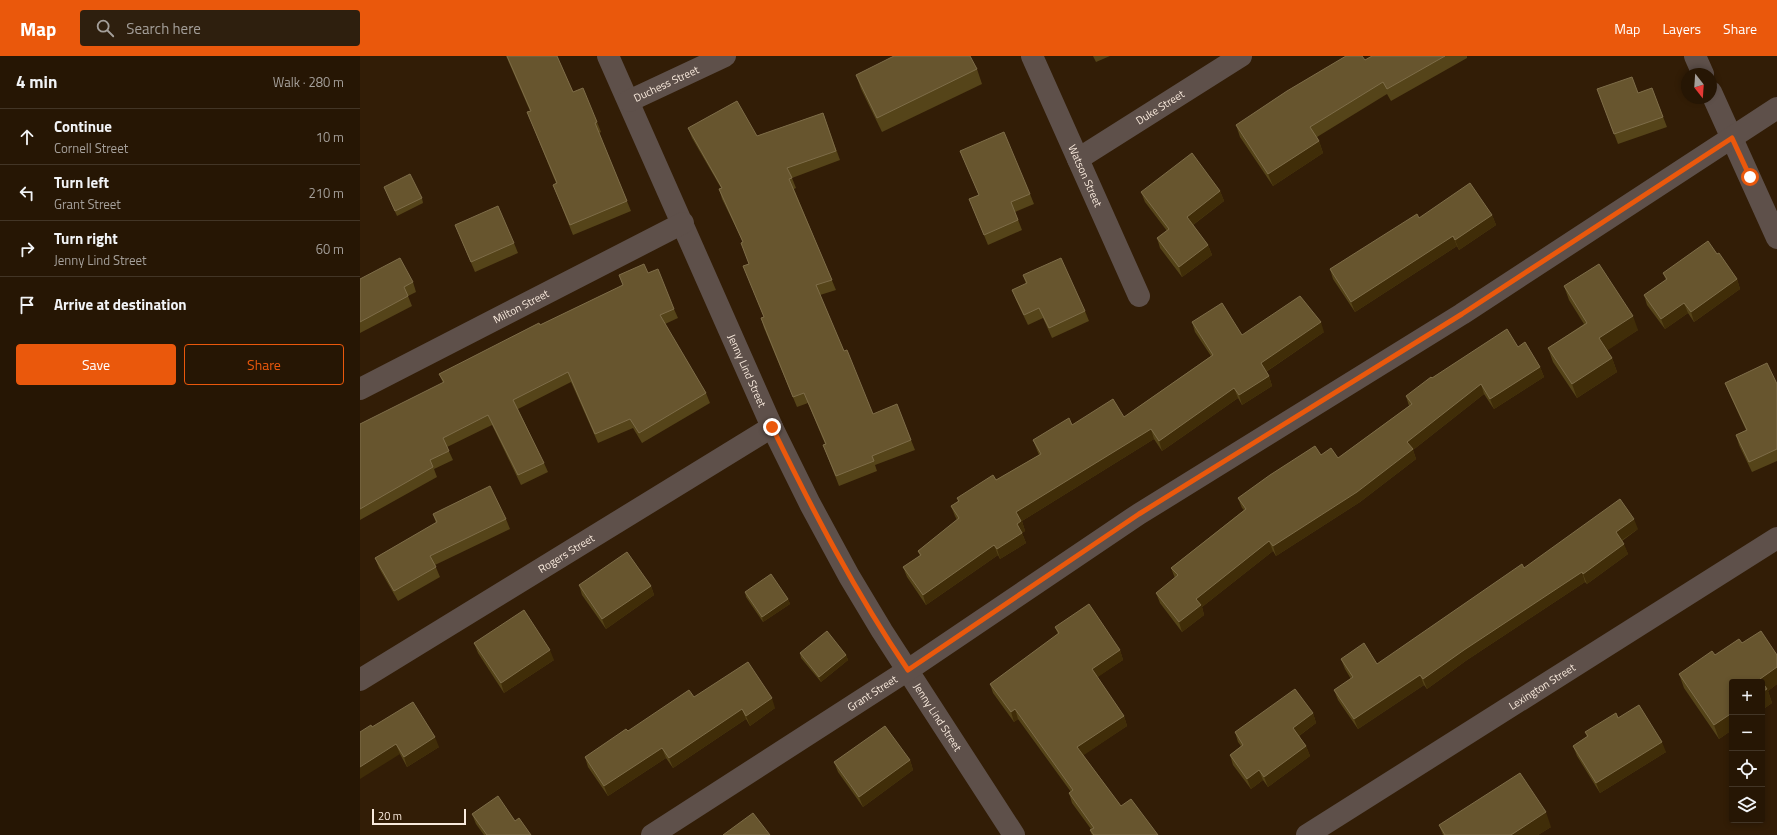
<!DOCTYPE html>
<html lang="en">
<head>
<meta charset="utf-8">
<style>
  :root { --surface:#261604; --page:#2e1f0e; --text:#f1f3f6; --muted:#a49f9a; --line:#423526; --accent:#ea580c }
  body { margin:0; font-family:"Titillium Web",sans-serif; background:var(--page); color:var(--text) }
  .controls { position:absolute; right:12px; bottom:12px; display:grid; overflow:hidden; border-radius:4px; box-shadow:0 2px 6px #0003 }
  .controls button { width:36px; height:36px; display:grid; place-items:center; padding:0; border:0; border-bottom:1px solid var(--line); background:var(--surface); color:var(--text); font:20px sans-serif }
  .compass { position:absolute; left:1321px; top:12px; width:36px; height:36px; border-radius:50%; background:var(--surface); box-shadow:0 2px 6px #0003; rotate:163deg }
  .scale { position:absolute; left:12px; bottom:10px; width:94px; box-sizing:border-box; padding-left:4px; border:2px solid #f9eadd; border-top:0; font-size:11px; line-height:14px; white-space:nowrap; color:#f9eadd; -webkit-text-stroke:3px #321d06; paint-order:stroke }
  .stop { position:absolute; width:12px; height:12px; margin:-9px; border:3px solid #ea580c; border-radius:50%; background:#fff }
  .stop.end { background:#ea580c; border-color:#fff; box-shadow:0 1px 4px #0008 }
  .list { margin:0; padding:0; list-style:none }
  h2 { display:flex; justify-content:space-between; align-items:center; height:52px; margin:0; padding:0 16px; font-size:17px }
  h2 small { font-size:13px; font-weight:400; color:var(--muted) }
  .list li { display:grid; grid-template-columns:26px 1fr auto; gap:12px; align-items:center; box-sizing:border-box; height:56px; padding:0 16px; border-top:1px solid var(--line) }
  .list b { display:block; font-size:15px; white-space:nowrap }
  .list p { margin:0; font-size:13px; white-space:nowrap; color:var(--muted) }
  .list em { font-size:13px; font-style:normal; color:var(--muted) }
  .actions { display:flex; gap:8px; padding:12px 16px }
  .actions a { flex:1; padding:9px 0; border:1px solid var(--accent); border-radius:4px; text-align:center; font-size:14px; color:var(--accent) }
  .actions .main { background:var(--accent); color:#fff }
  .icon { flex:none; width:22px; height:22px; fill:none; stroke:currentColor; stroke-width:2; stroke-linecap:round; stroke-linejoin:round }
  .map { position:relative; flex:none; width:1417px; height:779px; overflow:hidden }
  header { display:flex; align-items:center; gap:24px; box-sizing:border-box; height:56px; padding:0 20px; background:var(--accent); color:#fff }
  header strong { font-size:19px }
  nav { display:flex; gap:22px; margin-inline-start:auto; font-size:14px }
  .search { width:280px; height:36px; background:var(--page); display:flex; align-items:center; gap:10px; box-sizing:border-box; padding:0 14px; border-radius:4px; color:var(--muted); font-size:15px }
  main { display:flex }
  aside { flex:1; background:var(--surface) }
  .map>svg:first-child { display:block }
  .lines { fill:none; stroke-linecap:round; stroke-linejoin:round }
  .minor { stroke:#5e504a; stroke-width:22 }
  .wall { fill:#554419 }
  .shaded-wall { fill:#402d08 }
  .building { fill:#67552e; stroke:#7e6d49 }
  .route { stroke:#ea580c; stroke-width:5 }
  .labels { text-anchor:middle; stroke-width:3; stroke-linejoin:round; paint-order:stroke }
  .street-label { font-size:11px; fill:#f9eadd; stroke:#321d06 }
</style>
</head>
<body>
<header>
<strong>Map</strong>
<div class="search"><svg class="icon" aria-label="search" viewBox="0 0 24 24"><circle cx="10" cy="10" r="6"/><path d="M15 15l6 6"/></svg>Search here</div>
<nav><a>Map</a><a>Layers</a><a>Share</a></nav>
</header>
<main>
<aside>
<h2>4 min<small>Walk · 280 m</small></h2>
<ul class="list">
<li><svg class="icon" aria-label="ahead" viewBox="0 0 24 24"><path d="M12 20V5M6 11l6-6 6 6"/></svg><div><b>Continue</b><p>Cornell Street</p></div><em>10 m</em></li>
<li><svg class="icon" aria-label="left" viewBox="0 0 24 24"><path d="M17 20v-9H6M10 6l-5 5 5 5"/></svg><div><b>Turn left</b><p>Grant Street</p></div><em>210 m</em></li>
<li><svg class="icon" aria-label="right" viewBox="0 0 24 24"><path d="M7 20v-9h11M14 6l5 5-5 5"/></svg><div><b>Turn right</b><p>Jenny Lind Street</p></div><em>60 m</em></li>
<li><svg class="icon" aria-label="arrive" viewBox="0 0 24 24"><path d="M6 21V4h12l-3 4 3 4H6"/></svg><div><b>Arrive at destination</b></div></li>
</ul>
<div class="actions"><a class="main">Save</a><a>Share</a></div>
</aside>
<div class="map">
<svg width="1417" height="779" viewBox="0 0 1417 779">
  <rect width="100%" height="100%" fill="#321d06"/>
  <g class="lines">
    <!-- minor -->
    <g class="minor">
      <path id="s1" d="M248 0 412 371 450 448 489 520 522 575 654 779"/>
      <path id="s2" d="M672 0 779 240"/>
      <polyline points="1335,0 1343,18"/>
      <polyline points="1351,36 1417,182"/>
      <path id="s3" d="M269 45 365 0"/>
      <path id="s4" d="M718 103 881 0"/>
      <path id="s5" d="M0 333 323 167"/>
      <path id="s6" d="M0 624 412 371"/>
      <path id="s7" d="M292 779 548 614 779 458 1102 258 1417 52"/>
      <path id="s8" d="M947 779 1417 482"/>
    </g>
  </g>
  <!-- wall -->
  <g class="wall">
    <polygon points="146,0 197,0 213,36 237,66 241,76 239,77 271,155 213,179 193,129 196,127 167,56 170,55"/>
    <polygon points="733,0 750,0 736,6"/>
    <polygon points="1012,0 1107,0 1107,2 1031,45 1027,38 957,81 959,85 963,97 913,130 880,81 876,69 1005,4"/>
    <polygon points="617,13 622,28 522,76 501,33 496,19"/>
    <polygon points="1292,32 1307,71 1258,88 1237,33 1278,37"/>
    <polygon points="463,57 480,104 432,122 436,132 434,133 476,234 460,239 484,295 513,358 551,384 555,394 515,409 517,415 479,430 463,389 465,388 448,347 437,351 404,272 401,262 404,261 383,210 389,208 381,187 383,186 362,143 359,133 361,132 332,82 328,72 397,80"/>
    <polygon points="600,95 670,138 674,148 655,156 662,174 628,189 609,143 619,139"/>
    <polygon points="24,131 62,142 63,147 37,160"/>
    <polygon points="860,135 864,145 833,169 848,189 852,199 822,221 800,192 797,182 807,175 785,146 781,136"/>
    <polygon points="1132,159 1136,169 1099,194 1097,190 995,256 973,223 970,213 1059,162"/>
    <polygon points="95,169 154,187 158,197 115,216"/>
    <polygon points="1357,198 1377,223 1380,233 1334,266 1328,257 1305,273 1287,249 1284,239 1306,224 1303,217"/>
    <polygon points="288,217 314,253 318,262 305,268 346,337 350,347 282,387 273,372 238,387 211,326 158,353 184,407 188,416 161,429 132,369 87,391 93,404 74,413 77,421 0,464 0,368 83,327 79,318 263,229 259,219"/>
    <polygon points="663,219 725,255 729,265 692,282 683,262 668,269 656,244 652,234 666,228"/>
    <polygon points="0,223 53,226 56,236 48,240 52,250 0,277"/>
    <polygon points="1204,230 1278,274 1247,294 1252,302 1257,316 1217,342 1193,306 1188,292 1224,268 1209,244"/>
    <polygon points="832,266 882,279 964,276 906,316 909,320 912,330 882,349 878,342 802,395 794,383 662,465 665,475 662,477 666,487 640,503 638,499 566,549 547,521 543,511 560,500 558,495 597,464 595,460 591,450 598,445 597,442 636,424 679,399 673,384 712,369 764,361 851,300 835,276"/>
    <polygon points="1158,291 1180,311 1184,321 1134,353 1124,338 1053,394 1056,403 1000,446 916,500 913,495 842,551 844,559 822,576 800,547 796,537 815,522 811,512 884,454 882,452 878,442 961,399 978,402 1049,350 1046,340 1072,322"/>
    <polygon points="1365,327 1417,328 1417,405 1392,416 1379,389 1376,379 1386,374 1369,337"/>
    <polygon points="73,458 146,463 150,473 75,509 80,521 38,545 19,512 15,502 76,467"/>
    <polygon points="1278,473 1262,485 1268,498 1227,528 1225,526 1107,604 1067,633 1064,629 998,673 978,644 974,634 991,623 985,613 981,603 1017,608 1164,512"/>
    <polygon points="219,529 291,530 294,539 246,573 222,539"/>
    <polygon points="385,536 428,543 430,548 403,566 386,541"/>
    <polygon points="695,571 760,594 763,604 737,621 764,660 767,670 723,699 761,750 798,779 732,779 730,774 731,773 712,747 709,737 711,736 658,663 654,666 633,637 630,628 698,578"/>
    <polygon points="114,587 194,604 144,637 118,597"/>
    <polygon points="1382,587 1417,599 1417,628 1408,635 1412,647 1402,654 1402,626 1372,626 1372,674 1359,683 1324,632 1319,618"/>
    <polygon points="440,597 486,599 488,604 461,626 441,602"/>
    <polygon points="334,641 415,652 390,670 386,663 313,712 306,702 248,740 228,711 225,701 268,675"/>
    <polygon points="953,657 956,667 939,680 946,690 950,700 908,731 903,724 891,733 873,709 870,699 881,690 878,686 875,676"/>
    <polygon points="1258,662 1306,696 1240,737 1217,700 1213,690 1227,681 1225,676"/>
    <polygon points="12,671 79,691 47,711 40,698"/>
    <polygon points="550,704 553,714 503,751 478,716 474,706"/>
    <polygon points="112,758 155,765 171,779 124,779 116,768"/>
    <polygon points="1079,769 1191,771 1178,779 1083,779"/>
  </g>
  <!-- shaded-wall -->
  <g class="shaded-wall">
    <polygon points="959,85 963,97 913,130 908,118"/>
    <polygon points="860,135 864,145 830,171 827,161"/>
    <polygon points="1132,159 1136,169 1099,194 1095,184"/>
    <polygon points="1093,180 1097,190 995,256 991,246"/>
    <polygon points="848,189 852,199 822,221 819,211"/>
    <polygon points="1377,223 1380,233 1334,266 1331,256"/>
    <polygon points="1324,247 1328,257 1305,273 1301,263"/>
    <polygon points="1273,260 1278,274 1245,296 1239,282"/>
    <polygon points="961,266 964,276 904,317 901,307"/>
    <polygon points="1252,302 1257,316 1217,342 1212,328"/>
    <polygon points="1180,311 1184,321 1134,353 1130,343"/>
    <polygon points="909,320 912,330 882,349 879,339"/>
    <polygon points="1121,328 1124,338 1053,394 1056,403 1000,446 916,500 913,490"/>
    <polygon points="874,332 878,342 802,395 799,385"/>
    <polygon points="791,373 794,383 662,465 665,475 662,477 666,487 640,503 637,493 657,468 656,456"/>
    <polygon points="1274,463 1278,473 1259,486 1256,476"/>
    <polygon points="909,485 913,495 842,551 844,559 822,576 819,566 836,543"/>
    <polygon points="1264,488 1268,498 1227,528 1223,518"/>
    <polygon points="634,489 638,499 566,549 563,539"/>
    <polygon points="1222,516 1225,526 1107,604 1067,633 1063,623 1104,594"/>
    <polygon points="291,530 294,539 246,573 242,563"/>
    <polygon points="428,543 430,548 403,566 402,561"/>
    <polygon points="190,594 194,604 144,637 141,627"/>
    <polygon points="760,594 763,604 735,623 732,613"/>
    <polygon points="486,599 488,604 461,626 459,621"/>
    <polygon points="1417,611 1417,628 1408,635 1412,647 1402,654 1402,636 1400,623"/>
    <polygon points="1060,619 1064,629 998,673 994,663"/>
    <polygon points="412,642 415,652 390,670 386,660"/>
    <polygon points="382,653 386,663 313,712 309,702"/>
    <polygon points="655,653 658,663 654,666 651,656"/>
    <polygon points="953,657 956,667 936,682 933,672"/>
    <polygon points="1372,657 1372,674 1359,683 1354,669"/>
    <polygon points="764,660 767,670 721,701 717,691"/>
    <polygon points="75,681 79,691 47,711 44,701"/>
    <polygon points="1302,686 1306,696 1240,737 1236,727"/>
    <polygon points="36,688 40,698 0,723 0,711"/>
    <polygon points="946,690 950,700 908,731 904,721"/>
    <polygon points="302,692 306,702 248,740 244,730"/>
    <polygon points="550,704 553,714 503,751 499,741"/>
    <polygon points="899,714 903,724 891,733 887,723"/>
    <polygon points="1186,756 1191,771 1178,779 1151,779"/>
  </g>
  <!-- building -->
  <g class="building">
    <polygon points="147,0 197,0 213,36 223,32 237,66 235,67 267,145 210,169 193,129 197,127 167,56 171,55"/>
    <polygon points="534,0 610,0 617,13 517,62 496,19"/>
    <polygon points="986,0 1002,0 1005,4 1012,0 1085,0 1027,33 1023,26 950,71 959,85 908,118 876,69 927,35"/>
    <polygon points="1272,21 1278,37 1292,32 1303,61 1254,78 1237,33"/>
    <polygon points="377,45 397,80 463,57 476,95 427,112 432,122 429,123 472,224 456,229 484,295 487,294 513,358 537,348 551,384 512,400 514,405 476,420 463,389 466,388 444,337 433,341 401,262 404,261 383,210 389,208 381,187 383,186 359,133 362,132 328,72"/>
    <polygon points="644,76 670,138 651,146 658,164 624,179 609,143 619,139 600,95"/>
    <polygon points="832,97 860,135 827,161 848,189 819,211 797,182 809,173 781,136"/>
    <polygon points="50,118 62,142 35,155 24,131"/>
    <polygon points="1110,127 1132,159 1095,184 1093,180 991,246 970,213 1057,158 1059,162"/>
    <polygon points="138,150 154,187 111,206 95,169"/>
    <polygon points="1348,185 1357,198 1359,197 1377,223 1331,256 1324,247 1301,263 1284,239 1307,223 1303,217"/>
    <polygon points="40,202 53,226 44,231 48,240 0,266 0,223"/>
    <polygon points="701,202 725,255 689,272 679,252 664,259 652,234 667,227 663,219"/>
    <polygon points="284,208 288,217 298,213 314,253 300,259 346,337 279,377 270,363 235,378 208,316 153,344 184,407 158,419 128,359 83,382 89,395 70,404 73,411 0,453 0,368 84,326 79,318 179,267 180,269 263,229 259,219"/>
    <polygon points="1239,208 1273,260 1239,282 1252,302 1212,328 1188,292 1227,267 1204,230"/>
    <polygon points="940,240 961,266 901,307 909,320 879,339 874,332 799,385 791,373 656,456 661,465 657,468 662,477 637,493 634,489 563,539 543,511 561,499 558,495 599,462 591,450 599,445 597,442 633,419 636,424 681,398 673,384 709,362 712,369 753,343 764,361 853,299 832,266 862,247 882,279"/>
    <polygon points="1147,273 1158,291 1165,286 1180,311 1130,343 1121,328 1047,386 1053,393 997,436 913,490 909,485 836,543 841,549 819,566 796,537 818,519 811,512 886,453 878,442 910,419 955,390 961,399 971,392 978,402 1052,348 1046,340 1071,321 1072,322"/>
    <polygon points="1407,307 1417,328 1417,393 1389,406 1376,379 1387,374 1365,327"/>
    <polygon points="130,430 146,463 70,500 76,511 34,535 15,502 77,466 73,458"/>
    <polygon points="1260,443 1274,463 1256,476 1264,488 1223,518 1222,516 1104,594 1063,623 1060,619 994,663 974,634 993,621 981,603 1004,587 1017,608 1162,508 1164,512"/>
    <polygon points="267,496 291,530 242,563 219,529"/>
    <polygon points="411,518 428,543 402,561 385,536"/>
    <polygon points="729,548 760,594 732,613 764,660 717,691 761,750 771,743 798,779 734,779 730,774 734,772 709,737 713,734 655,653 651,656 630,628 699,577 695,571"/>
    <polygon points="164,554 190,594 141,627 114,587"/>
    <polygon points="467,575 486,599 459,621 440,597"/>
    <polygon points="1401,575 1417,599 1417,611 1400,623 1407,633 1402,636 1402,626 1372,626 1372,657 1354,669 1319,618 1352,595 1355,599 1379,583 1382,587"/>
    <polygon points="388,606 412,642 386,660 382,653 309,702 302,692 244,730 225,701 266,673 268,675 329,634 334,641"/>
    <polygon points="935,633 953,657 933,672 946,690 904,721 899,714 887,723 870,699 883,689 875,676"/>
    <polygon points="53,646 75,681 44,701 36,688 0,711 0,676 11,669 12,671"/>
    <polygon points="1279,649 1302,686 1236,727 1213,690 1228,680 1225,676 1256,657 1258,662"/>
    <polygon points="525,670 550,704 499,741 474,706"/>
    <polygon points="1160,717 1186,756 1151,779 1085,779 1079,769"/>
    <polygon points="138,740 155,765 159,762 171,779 127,779 112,758"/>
    <polygon points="393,757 410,779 363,779"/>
  </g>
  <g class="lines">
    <!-- route -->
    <path class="route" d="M412 371C453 455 495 536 548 614L779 458 1102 258 1372 82 1390 121"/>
  </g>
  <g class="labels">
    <!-- street labels -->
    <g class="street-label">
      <text dy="4" stroke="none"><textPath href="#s3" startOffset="41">Duchess Street</textPath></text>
      <text dy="4" stroke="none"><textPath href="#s4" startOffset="97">Duke Street</textPath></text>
      <text dy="4" stroke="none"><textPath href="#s2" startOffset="131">Watson Street</textPath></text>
      <text dy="4" stroke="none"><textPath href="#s5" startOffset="181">Milton Street</textPath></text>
      <text dy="4" stroke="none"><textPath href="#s1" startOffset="344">Jenny Lind Street</textPath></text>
      <text dy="4" stroke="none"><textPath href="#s6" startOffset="242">Rogers Street</textPath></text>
      <text dy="4" stroke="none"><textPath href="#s8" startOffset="278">Lexington Street</textPath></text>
      <text dy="4" stroke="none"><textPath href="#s7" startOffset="262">Grant Street</textPath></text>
      <text dy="4" stroke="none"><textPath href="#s1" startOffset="740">Jenny Lind Street</textPath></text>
    </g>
  </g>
</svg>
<div class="controls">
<button>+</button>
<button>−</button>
<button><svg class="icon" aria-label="locate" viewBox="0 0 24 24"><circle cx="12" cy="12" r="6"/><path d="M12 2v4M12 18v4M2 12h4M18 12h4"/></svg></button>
<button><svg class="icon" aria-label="layers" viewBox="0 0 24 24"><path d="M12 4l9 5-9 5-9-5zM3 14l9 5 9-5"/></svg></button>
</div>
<svg class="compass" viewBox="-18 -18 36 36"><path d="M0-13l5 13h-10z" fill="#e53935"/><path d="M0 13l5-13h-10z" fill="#a49f9a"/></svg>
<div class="scale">20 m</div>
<div class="stop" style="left:1390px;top:121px"></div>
<div class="stop end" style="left:412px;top:371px"></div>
</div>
</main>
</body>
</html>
